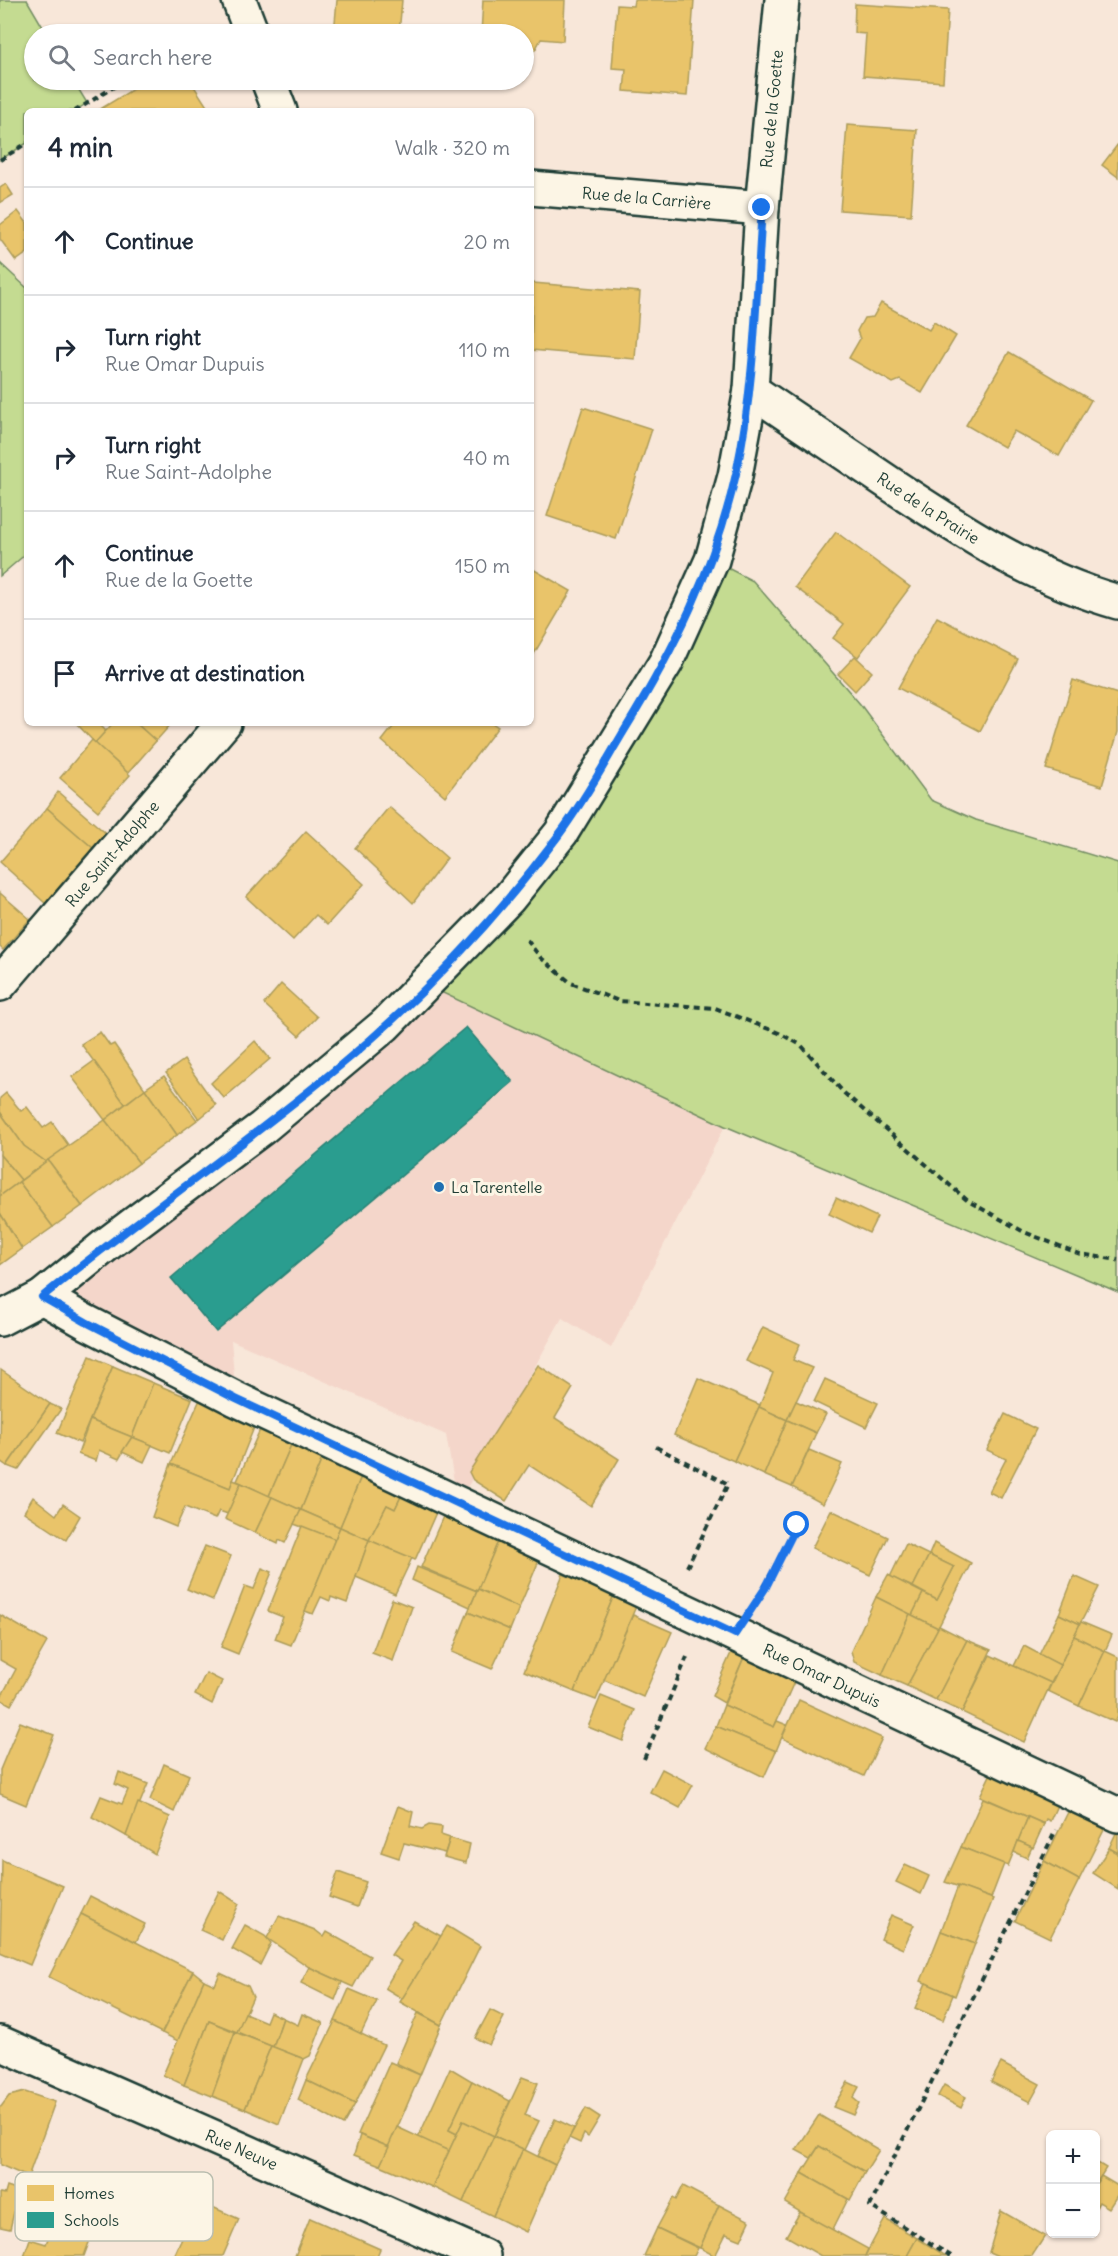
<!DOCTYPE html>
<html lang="en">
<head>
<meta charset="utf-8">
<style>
  :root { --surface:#fff; --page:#f2f2f3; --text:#1f2937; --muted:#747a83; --line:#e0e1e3 }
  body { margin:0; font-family:Delius,sans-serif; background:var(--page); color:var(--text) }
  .controls { position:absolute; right:18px; bottom:18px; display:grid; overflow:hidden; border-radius:9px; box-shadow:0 2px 4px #0004 }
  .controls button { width:54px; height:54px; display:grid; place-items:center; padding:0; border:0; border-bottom:2px solid var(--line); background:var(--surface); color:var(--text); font:30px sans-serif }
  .stop { position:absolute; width:18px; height:18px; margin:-14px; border:4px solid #1a73e8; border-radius:50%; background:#fff }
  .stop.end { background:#1a73e8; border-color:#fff; box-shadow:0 2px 6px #0008 }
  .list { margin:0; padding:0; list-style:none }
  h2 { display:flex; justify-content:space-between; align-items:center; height:78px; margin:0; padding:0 24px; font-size:26px }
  h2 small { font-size:20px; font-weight:400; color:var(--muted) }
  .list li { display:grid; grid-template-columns:39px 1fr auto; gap:18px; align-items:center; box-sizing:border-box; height:108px; padding:0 24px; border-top:2px solid var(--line) }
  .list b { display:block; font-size:22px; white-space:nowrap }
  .list p { margin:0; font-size:20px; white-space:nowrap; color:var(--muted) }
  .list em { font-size:20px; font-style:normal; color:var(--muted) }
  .icon { flex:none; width:33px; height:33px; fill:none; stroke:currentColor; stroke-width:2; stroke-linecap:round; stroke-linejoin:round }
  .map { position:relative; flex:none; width:1118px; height:2256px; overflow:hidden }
  .search { position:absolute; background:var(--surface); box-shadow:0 2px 4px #0004; left:24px; top:24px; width:510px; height:66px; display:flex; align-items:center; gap:15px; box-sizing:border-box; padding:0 21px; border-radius:33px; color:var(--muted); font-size:22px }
  .panel { position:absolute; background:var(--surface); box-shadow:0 2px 4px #0004; left:24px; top:108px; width:510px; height:618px; border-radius:9px }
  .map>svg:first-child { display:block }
  .built { fill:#f4d6ca }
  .green { fill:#c4db91; stroke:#728c62; stroke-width:1.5 }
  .homes { fill:#e9c46a; stroke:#ac9c5a; stroke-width:1.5 }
  .schools { fill:#2a9d8f; stroke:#278074; stroke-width:1.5 }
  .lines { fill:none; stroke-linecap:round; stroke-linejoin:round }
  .minor-casing { stroke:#1f3d34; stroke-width:38 }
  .path { stroke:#1f3d34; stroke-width:4; stroke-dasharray:6 4.5; stroke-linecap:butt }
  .minor { stroke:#fcf5e5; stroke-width:33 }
  .route { stroke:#1a73e8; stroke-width:8 }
  .poi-dot { fill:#1f6fb2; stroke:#fcf5e5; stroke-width:2 }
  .labels { text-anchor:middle; stroke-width:6; stroke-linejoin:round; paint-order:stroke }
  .street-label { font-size:16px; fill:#1f3d34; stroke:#fcf5e5 }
  .poi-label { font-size:16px; fill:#1f3d34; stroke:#fcf5e5; text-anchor:start }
  .key { fill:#fcf5e5; stroke:#babeb0; stroke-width:1.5 }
  .key-label { font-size:16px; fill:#1f3d34 }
</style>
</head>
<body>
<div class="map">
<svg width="1118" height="2256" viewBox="0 0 1118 2256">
  <rect width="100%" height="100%" fill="#f8e7d9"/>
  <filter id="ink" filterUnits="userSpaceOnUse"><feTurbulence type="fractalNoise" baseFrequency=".0167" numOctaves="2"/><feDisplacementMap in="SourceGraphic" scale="12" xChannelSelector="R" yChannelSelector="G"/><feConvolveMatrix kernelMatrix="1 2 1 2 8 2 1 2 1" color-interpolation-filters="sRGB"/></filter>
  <g filter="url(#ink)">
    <!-- built -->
    <polygon class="built" points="426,985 725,1126 611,1348 562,1318 458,1504 446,1435 231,1340 236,1399 42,1297"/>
    <!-- green -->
    <g class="green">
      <polygon points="0,0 27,0 47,34 34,34 34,80 73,80 87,103 75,111 27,111 27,143 0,160"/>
      <polygon points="0,263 27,288 27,553 0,576"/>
      <polygon points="712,560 753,581 860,704 931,800 976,820 1118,863 1118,1292 725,1126 426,985 509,898"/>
    </g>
    <!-- homes -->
    <g class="homes">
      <polygon points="337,0 402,0 399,34 334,34"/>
      <polygon points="483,0 565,0 563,41 541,39 535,50 526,52 524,80 520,80 524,80 524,34 481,34"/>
      <polygon points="634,0 694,0 687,96 624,91 626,69 612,68 617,5 633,6"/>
      <polygon points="855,4 948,10 943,82 863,76 866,34 854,33"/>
      <polygon points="148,80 190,80 208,108 203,111 97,111"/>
      <polygon points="847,125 917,130 911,215 840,210"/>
      <polygon points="1118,144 1118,177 1102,165"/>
      <polygon points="6,184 13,195 0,203 0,188"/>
      <polygon points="18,211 27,223 27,253 16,261 0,239 0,225"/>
      <polygon points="533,283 640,292 635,359 531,350"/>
      <polygon points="881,303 929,330 934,322 956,336 922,393 900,380 893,383 849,358 860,339 857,331 864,318 873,317"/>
      <polygon points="1009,352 1091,400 1059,456 1014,431 1004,447 966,425"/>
      <polygon points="583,407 652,429 616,539 547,516"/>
      <polygon points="836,532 910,587 858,657 833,638 844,624 795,587"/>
      <polygon points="531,568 571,591 531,659"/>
      <polygon points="937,617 1018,659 980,731 898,688"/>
      <polygon points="855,656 872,672 855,691 838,674"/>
      <polygon points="1073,680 1118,694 1118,732 1102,786 1046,769"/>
      <polygon points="76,723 98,723 106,731 95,743"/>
      <polygon points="113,723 136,723 156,741 128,773 95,743"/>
      <polygon points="136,723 172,723 156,741"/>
      <polygon points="396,723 492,723 498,727 445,796 382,741"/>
      <polygon points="92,740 130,775 98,811 60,778"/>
      <polygon points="58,792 109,836 94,849 47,808"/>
      <polygon points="389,807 447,858 413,903 355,848"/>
      <polygon points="47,808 94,849 46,904 0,862"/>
      <polygon points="306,831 364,884 327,925 316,915 293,940 246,897"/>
      <polygon points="0,893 30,919 3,950 0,947"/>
      <polygon points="281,984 317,1017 299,1036 264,1004"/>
      <polygon points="100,1032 110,1046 114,1044 145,1089 125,1104 81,1044"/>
      <polygon points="255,1041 270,1059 224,1098 211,1083"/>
      <polygon points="184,1060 216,1105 199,1119 166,1073"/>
      <polygon points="94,1061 125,1104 105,1120 72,1077"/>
      <polygon points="164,1076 197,1120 177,1135 145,1089"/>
      <polygon points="145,1089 177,1135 139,1163 105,1120"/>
      <polygon points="6,1093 21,1111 27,1107 43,1128 52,1122 69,1146 46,1162 24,1146 0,1112 0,1098"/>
      <polygon points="0,1112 24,1146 46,1162 21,1180 0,1155"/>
      <polygon points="105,1120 139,1163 82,1206 48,1160"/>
      <polygon points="0,1155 21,1180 0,1196"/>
      <polygon points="48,1160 82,1206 53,1227 19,1182"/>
      <polygon points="19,1182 53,1227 22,1249 0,1213 0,1196"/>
      <polygon points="836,1198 877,1217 869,1233 829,1214"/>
      <polygon points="0,1213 22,1249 0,1265"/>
      <polygon points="763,1327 800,1344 793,1360 812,1368 787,1420 759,1407 773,1373 746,1361"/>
      <polygon points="90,1356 113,1366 80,1443 57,1433"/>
      <polygon points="538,1365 573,1388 555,1418 619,1459 591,1506 529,1465 506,1501 473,1480 469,1472"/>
      <polygon points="113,1366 153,1383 132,1437 90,1420"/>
      <polygon points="1,1370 50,1404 7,1466 0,1461"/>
      <polygon points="698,1378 760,1405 734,1461 674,1435"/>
      <polygon points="825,1379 878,1403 866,1427 814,1402"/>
      <polygon points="153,1383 192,1399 170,1453 132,1437"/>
      <polygon points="202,1395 257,1420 230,1488 171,1464"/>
      <polygon points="796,1401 826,1414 816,1433 787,1420"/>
      <polygon points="50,1404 61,1409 18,1470 7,1466"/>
      <polygon points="759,1407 787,1420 764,1475 734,1461"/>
      <polygon points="1005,1414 1036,1429 1001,1498 989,1492 1006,1459 987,1450"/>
      <polygon points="90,1420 132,1437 119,1459 99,1450 96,1461 78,1454"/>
      <polygon points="787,1420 816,1433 792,1487 764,1475"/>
      <polygon points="263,1423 295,1436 269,1496 237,1481"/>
      <polygon points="295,1436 326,1449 301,1510 269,1496"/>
      <polygon points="132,1437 152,1445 144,1462 122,1452"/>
      <polygon points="326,1449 366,1465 340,1527 301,1510"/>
      <polygon points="809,1450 842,1464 823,1504 792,1487"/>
      <polygon points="171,1464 230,1488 233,1480 241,1483 228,1514 219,1511 215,1519 185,1507 176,1527 152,1517"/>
      <polygon points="366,1465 407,1484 395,1509 387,1505 369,1540 340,1527"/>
      <polygon points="241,1483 272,1497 255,1533 225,1519"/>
      <polygon points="407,1484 442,1499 415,1560 369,1540 387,1505 395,1509"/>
      <polygon points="33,1497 56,1515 63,1504 80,1516 66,1540 24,1512"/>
      <polygon points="272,1497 301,1510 285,1543 279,1540 278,1544 255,1533"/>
      <polygon points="301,1510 340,1527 335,1539 294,1524"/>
      <polygon points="831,1510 888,1537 870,1575 812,1548"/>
      <polygon points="445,1512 500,1537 477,1591 421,1567"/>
      <polygon points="302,1526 335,1539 291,1645 275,1639 283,1617 268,1611"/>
      <polygon points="340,1527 369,1540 347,1603 331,1597 330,1601 321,1597 313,1614 305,1611"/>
      <polygon points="500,1537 540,1558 519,1608 478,1589"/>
      <polygon points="369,1540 412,1558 395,1594 356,1577"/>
      <polygon points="934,1543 971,1563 938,1628 912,1615 923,1593 937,1600 954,1567 929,1555"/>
      <polygon points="906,1544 929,1555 913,1587 890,1577"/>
      <polygon points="205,1546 231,1556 213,1600 187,1589"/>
      <polygon points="929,1555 954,1567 937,1600 913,1587"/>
      <polygon points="417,1567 477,1591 470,1607 412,1580"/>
      <polygon points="262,1568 272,1572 238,1654 221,1647 245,1586 254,1589"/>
      <polygon points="563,1574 614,1595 575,1692 524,1671"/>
      <polygon points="888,1575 923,1593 912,1615 876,1597"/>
      <polygon points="1074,1576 1099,1587 1080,1624 1059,1614"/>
      <polygon points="478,1589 519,1608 510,1630 468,1612"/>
      <polygon points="614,1595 637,1604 596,1700 575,1692"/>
      <polygon points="876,1597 910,1614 882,1675 854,1662 851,1651"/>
      <polygon points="392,1599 412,1607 393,1661 372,1653"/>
      <polygon points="468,1612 510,1630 492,1669 452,1652"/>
      <polygon points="910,1614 938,1628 907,1686 882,1675"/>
      <polygon points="1059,1614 1080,1624 1060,1665 1039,1655"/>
      <polygon points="0,1615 47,1642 11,1705 0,1699 16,1669 0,1660"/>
      <polygon points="633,1615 672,1632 643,1697 604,1680"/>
      <polygon points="1081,1622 1112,1635 1105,1651 1074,1636"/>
      <polygon points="939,1626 967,1640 936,1700 907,1686"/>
      <polygon points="1074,1636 1105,1651 1079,1706 1048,1691"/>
      <polygon points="967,1640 991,1650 962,1712 936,1700"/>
      <polygon points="735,1644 747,1650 724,1703 712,1696"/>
      <polygon points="1024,1646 1060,1665 1051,1683 1014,1666"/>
      <polygon points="747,1650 798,1673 774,1727 724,1705"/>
      <polygon points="1105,1651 1118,1657 1118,1717 1115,1722 1079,1706"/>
      <polygon points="990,1655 1051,1683 1024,1742 962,1712"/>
      <polygon points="206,1673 222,1681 212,1704 195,1695"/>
      <polygon points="601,1696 635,1710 623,1741 588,1727"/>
      <polygon points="799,1700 882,1738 864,1776 782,1738"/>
      <polygon points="724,1705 774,1727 777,1721 787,1725 776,1751 716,1726"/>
      <polygon points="20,1722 54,1735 26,1805 0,1794 0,1770"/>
      <polygon points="716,1726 776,1751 764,1777 705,1748"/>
      <polygon points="164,1764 189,1775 174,1812 150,1800"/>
      <polygon points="995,1765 1061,1796 1050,1821 1046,1819 1044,1824 980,1796"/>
      <polygon points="662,1769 693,1785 680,1808 650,1792"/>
      <polygon points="119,1772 148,1784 126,1836 92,1817 101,1796 122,1804 128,1790 115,1784"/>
      <polygon points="983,1798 1028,1817 1008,1866 961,1847"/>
      <polygon points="1073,1802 1109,1820 1079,1880 1044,1861"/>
      <polygon points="138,1803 170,1817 155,1854 126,1836"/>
      <polygon points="398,1806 413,1812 410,1826 422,1829 429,1825 442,1827 441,1835 450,1838 445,1853 404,1843 399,1858 381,1852"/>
      <polygon points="1028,1817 1044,1824 1033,1848 1018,1841"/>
      <polygon points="1118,1829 1118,1853 1109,1848"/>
      <polygon points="450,1838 470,1844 466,1863 444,1857"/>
      <polygon points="1018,1841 1032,1847 1027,1858 1014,1852"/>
      <polygon points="961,1847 1004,1864 991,1898 945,1882"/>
      <polygon points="1109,1848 1118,1853 1118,1889 1093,1873"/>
      <polygon points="2,1860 63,1886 30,1965 0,1952"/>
      <polygon points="1044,1861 1079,1880 1050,1938 1015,1921"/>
      <polygon points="905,1865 929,1876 921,1894 896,1882"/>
      <polygon points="338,1872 366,1882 357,1907 329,1897"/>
      <polygon points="958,1886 993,1899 975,1944 941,1931"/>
      <polygon points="219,1891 239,1904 222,1940 200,1930"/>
      <polygon points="90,1896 145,1924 136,1942 81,1914"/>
      <polygon points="81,1914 193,1971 162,2033 49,1977"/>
      <polygon points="891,1915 914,1925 903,1949 881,1939"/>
      <polygon points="279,1916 315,1930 324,1937 327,1932 370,1956 353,1987 309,1967 267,1938"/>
      <polygon points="414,1921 441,1936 403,1999 385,1988 401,1961 391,1955"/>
      <polygon points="245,1925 265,1936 271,1943 260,1965 232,1949"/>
      <polygon points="447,1926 480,1946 441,2025 400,2002"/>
      <polygon points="941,1931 975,1944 955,1996 921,1981"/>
      <polygon points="309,1967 342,1982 335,2000 301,1983"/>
      <polygon points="193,1971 204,1980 178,2041 162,2033"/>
      <polygon points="220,1973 248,1986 253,1997 237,2032 209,2021 184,2085 163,2075 204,1980 215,1985"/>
      <polygon points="926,1983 953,1995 943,2020 915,2008"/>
      <polygon points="349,1989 377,2001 361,2034 335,2021"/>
      <polygon points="490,2010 504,2017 489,2045 475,2038"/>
      <polygon points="270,2012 283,2018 273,2047 237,2032 245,2013 266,2022"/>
      <polygon points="418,2013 441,2025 420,2075 396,2063"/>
      <polygon points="302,2014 323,2023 310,2056 304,2059 273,2047 283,2018 298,2025"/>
      <polygon points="209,2021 235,2032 212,2096 184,2085"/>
      <polygon points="335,2021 384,2045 355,2104 306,2080"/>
      <polygon points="235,2032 271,2046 245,2109 212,2096"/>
      <polygon points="271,2046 304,2059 279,2124 245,2109"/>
      <polygon points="390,2062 420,2075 389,2147 358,2134"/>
      <polygon points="1001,2063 1040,2084 1030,2102 991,2082"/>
      <polygon points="450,2068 472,2081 449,2130 457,2134 449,2151 418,2138"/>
      <polygon points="522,2077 538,2083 525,2115 539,2121 525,2150 494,2136"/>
      <polygon points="306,2080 355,2104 343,2125 298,2100"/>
      <polygon points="472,2081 510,2101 494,2136 463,2121 457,2134 449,2130"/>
      <polygon points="848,2082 859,2087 853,2098 859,2103 853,2115 833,2107"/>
      <polygon points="944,2085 966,2097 961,2108 938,2096"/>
      <polygon points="25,2092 55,2102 28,2177 0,2165 0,2108 9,2096"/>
      <polygon points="586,2108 600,2117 588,2137 584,2134 580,2143 569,2138"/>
      <polygon points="819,2115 879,2150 865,2172 819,2146 811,2158 796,2150"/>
      <polygon points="555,2119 574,2128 555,2165 538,2156"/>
      <polygon points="463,2121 494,2136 463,2202 432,2187"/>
      <polygon points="397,2127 449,2151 432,2187 380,2165"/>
      <polygon points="360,2135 389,2147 380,2165 354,2155"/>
      <polygon points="494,2136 523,2149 493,2216 463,2202"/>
      <polygon points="819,2146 865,2172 850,2200 802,2173"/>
      <polygon points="523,2149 555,2165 526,2232 493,2216"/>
      <polygon points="1096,2162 1106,2168 1096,2184"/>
      <polygon points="802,2173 848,2199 832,2231 785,2203"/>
      <polygon points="1101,2176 1118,2186 1118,2194 1109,2208 1099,2202 1096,2208 1096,2184"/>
      <polygon points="683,2186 719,2205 700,2248 657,2228 673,2198 676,2200"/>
      <polygon points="7,2187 19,2191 10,2229 0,2227 0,2193 5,2194"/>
      <polygon points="61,2201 100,2213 84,2256 24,2256 30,2239 46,2244"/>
      <polygon points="199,2201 239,2219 223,2256 174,2256"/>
      <polygon points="719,2205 750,2221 741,2240 726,2234 715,2256 700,2248"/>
      <polygon points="1001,2211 1045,2236 1032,2256 998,2256 989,2252"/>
      <polygon points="800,2212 868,2249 865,2256 821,2256 786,2236"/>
      <polygon points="310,2218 380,2249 377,2256 295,2256"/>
      <polygon points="885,2219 917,2238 907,2256 865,2256"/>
      <polygon points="657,2228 698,2248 694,2256 644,2256"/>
      <polygon points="917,2238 946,2256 907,2256"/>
    </g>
    <!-- schools -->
    <polygon class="schools" points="466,1027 513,1082 216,1332 171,1278"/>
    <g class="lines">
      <defs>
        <g id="minor">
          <polyline points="239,0 252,34"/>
          <polyline points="268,80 280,111"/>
          <path id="s1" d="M531 188 762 208"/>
          <path id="s2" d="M751 390C798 422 845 453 892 485 963 532 1035 579 1118 602"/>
          <path id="s3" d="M0 984 224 723"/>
          <path id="s4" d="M42 1297 86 1322 236 1399 1118 1815"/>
          <path id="s5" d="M0 1319 42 1297 106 1245 262 1128 385 1025 509 898 561 833 666 662 712 560 735 476 751 390 762 208 782 0"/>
          <path id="s6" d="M0 2043 483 2256"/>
        </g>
      </defs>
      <!-- minor casing -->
      <use href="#minor" class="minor-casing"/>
      <!-- path -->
      <g class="path">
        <polyline points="75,111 125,80"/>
        <polyline points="0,160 27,143"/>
        <polyline points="527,940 540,957 571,983 619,1001 715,1008 779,1033 801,1045 844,1093 968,1201 1024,1232 1080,1254 1118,1260"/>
        <polyline points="656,1447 728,1484 687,1567"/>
        <polyline points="759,1598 797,1525"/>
        <polyline points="644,1759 687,1657"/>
        <polyline points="951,2256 870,2206 1056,1830"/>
      </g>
      <!-- minor -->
      <use href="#minor" class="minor"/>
    </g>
  </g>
  <g class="lines" filter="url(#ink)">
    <!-- route -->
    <path class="route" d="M762 208C756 297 755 386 736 474 715 568 674 650 624 731 603 766 583 803 558 836 494 921 418 1002 336 1069 240 1148 138 1219 42 1297L86 1322 236 1399 735 1634 766 1587 797 1525"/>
  </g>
  <!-- markers -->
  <circle class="poi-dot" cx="439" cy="1187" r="6"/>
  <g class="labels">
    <!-- street labels -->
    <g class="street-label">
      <text dy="6" stroke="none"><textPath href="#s5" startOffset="1515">Rue de la Goette</textPath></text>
      <text dy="6" stroke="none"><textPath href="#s1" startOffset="116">Rue de la Carrière</textPath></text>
      <text dy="6" stroke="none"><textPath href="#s2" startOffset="213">Rue de la Prairie</textPath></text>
      <text dy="6" stroke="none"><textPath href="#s3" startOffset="172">Rue Saint-Adolphe</textPath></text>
      <text dy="6" stroke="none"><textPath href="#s4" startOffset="867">Rue Omar Dupuis</textPath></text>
      <text dy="6" stroke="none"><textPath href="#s6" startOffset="264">Rue Neuve</textPath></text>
    </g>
    <!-- poi labels -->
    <g class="poi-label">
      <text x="451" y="1193">La Tarentelle</text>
    </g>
  </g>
  <!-- legend -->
  <rect x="15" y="2172" width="198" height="69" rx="9" class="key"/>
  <rect x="27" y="2185" width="27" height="16" fill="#e9c46a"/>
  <rect x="27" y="2212" width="27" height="16" fill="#2a9d8f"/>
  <g class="key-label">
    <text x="64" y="2199">Homes</text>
    <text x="64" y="2226">Schools</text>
  </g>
</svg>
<div class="controls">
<button>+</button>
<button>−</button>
</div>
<div class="stop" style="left:797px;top:1525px"></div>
<div class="stop end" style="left:762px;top:208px"></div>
<div class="search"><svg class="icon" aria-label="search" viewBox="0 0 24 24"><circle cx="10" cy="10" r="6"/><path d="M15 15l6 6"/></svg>Search here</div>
<section class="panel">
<h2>4 min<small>Walk · 320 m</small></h2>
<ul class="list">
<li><svg class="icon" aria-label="ahead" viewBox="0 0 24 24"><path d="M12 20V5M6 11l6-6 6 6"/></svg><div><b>Continue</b></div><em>20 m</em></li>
<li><svg class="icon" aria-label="right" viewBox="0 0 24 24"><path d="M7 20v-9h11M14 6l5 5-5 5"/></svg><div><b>Turn right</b><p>Rue Omar Dupuis</p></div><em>110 m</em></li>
<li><svg class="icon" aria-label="right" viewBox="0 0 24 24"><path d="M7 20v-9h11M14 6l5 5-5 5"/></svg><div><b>Turn right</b><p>Rue Saint-Adolphe</p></div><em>40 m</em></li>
<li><svg class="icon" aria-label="ahead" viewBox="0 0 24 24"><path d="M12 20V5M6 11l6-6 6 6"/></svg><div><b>Continue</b><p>Rue de la Goette</p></div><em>150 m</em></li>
<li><svg class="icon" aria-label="arrive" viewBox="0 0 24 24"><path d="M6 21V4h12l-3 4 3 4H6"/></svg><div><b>Arrive at destination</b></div></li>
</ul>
</section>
</div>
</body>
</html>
